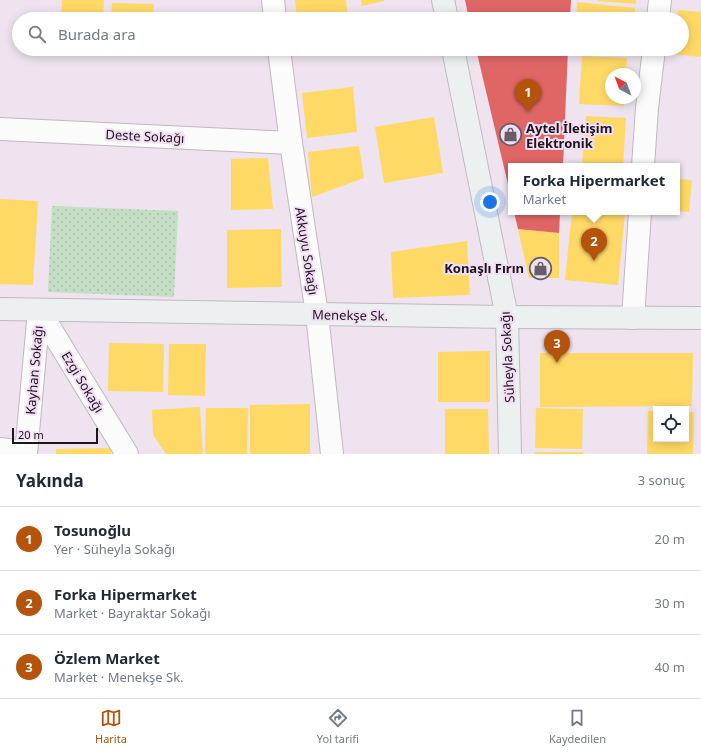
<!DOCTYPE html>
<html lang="tr">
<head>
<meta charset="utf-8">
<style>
  :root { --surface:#fff; --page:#f6f6f7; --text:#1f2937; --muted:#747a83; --line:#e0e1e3; --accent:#b45309 }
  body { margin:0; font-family:"Noto Sans",sans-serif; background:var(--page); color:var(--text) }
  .controls { position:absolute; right:12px; bottom:12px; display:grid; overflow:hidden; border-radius:0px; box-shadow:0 2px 10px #0003 }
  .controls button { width:36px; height:36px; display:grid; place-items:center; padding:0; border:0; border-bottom:1px solid var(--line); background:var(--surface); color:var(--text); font:20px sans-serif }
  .compass { position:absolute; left:605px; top:68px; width:36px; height:36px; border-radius:50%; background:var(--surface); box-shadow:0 2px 10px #0003; rotate:319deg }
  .scale { position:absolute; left:12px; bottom:10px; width:86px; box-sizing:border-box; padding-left:4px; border:2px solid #1d161e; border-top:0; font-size:11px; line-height:14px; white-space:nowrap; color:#1d161e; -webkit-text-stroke:3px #f2def3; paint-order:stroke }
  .you { position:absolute; left:490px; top:202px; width:14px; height:14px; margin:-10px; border:3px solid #fff; border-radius:50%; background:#1a73e8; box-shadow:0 0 0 6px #1a73e833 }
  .badge { display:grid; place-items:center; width:26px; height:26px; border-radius:50%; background:var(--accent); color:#fff; font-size:13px; font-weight:700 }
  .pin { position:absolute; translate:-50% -33px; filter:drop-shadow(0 1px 2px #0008) }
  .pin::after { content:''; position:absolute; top:21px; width:14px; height:12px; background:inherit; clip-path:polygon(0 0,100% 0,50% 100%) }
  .popup { position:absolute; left:508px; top:163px; width:172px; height:52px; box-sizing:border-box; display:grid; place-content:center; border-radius:0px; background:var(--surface); filter:drop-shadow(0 1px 3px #0005); font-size:13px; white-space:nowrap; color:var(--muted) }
  .popup b { font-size:15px; color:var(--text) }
  .popup::after { content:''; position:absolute; left:50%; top:100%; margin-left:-8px; border:8px solid transparent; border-top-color:var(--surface) }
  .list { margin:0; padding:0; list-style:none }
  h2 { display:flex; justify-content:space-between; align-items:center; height:52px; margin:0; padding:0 16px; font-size:17px }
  h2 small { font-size:13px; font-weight:400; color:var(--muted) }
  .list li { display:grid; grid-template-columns:26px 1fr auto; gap:12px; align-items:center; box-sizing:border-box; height:64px; padding:0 16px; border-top:1px solid var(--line) }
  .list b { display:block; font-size:15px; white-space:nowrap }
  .list p { margin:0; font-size:13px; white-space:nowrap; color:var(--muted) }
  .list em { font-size:13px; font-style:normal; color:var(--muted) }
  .icon { flex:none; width:22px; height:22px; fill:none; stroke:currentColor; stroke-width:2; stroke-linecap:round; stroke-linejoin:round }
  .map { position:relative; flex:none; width:701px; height:454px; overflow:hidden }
  .search { position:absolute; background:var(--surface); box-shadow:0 2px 10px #0003; left:12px; right:12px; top:12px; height:44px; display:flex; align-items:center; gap:10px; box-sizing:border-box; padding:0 14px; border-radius:22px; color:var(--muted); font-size:15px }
  .sheet { height:244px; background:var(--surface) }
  nav { display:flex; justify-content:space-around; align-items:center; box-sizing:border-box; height:56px; border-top:1px solid var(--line); background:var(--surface); font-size:11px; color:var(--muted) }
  nav a { display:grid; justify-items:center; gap:2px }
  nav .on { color:var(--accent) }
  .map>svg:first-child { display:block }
  .grass { fill:url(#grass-dots) }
  .homes { fill:#ffd966 }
  .shops { fill:#e06666 }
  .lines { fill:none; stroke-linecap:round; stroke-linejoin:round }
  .street-casing { stroke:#c0b8c0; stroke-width:24 }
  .secondary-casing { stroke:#c0b8c0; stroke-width:24 }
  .street { stroke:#fcfbfc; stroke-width:22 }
  .secondary { stroke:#edf0f0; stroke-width:22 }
  .labels { text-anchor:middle; stroke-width:4; stroke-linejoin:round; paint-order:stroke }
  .poi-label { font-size:13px; font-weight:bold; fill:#1d161e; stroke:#f2def3; text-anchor:start }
  .street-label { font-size:13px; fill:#1d161e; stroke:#f2def3 }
</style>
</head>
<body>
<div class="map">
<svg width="701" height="454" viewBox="0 0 701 454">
  <defs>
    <pattern id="grass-dots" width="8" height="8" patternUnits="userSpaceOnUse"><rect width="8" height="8" fill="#c3dec4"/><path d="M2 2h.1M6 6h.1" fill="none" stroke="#a7bea8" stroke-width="1.8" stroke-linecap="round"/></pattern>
  </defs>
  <rect width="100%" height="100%" fill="#eee3ee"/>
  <!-- grass -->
  <polygon class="grass" points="52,206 178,211 174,297 48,292"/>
  <!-- homes -->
  <g class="homes">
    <polygon points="62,0 104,0 103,19 61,19"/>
    <polygon points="295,0 346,0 348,19 297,19"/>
    <polygon points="361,0 384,0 384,1 362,6"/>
    <polygon points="511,0 561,0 560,19 510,19"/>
    <polygon points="598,0 636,0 636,4 598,1"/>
    <polygon points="577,2 635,8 634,19 576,19"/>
    <polygon points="112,3 154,4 153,19 111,19"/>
    <polygon points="678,10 701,12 701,57 673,54 673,49 682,49 682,19 677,19"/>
    <polygon points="59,49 101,49 101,52 59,50"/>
    <polygon points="110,49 152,49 152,54 110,52"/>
    <polygon points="507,49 558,49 554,112 512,109 503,109"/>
    <polygon points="572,49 631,49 630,56 572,51"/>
    <polygon points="582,56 627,58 626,74 611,74 611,98 624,98 624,106 579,104"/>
    <polygon points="353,87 357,132 307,138 302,93"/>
    <polygon points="586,116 626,118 623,166 582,166"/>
    <polygon points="434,117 443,173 384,183 375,127"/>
    <polygon points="359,146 364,178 312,197 308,152"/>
    <polygon points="268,158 273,209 231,210 231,159"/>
    <polygon points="677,179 692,180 689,212 677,211"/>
    <polygon points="0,199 38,201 33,285 0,284"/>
    <polygon points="572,212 625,213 618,285 565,280"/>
    <polygon points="281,229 282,287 227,288 227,230"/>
    <polygon points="518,229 559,233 559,278 529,278"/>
    <polygon points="467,241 470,295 393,298 391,252"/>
    <polygon points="109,343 164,344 163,392 108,391"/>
    <polygon points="169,344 206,344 205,396 168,395"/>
    <polygon points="490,351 490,402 438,402 438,352"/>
    <polygon points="540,353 693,353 692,406 540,407"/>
    <polygon points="310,404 310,454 250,454 250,405"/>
    <polygon points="200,407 203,454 166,454 153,435 152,410"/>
    <polygon points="206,408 248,408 247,454 205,454"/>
    <polygon points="536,408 583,409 582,449 535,448"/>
    <polygon points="445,409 488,409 489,454 445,454"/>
    <polygon points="648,411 656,411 656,439 686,439 686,412 694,412 693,454 647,454"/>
    <polygon points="111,448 111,454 56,454 56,449"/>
    <rect x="535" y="452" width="48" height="2"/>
  </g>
  <!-- shops -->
  <g class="shops">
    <polygon points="465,0 571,0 570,19 469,19"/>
    <polygon points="476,49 568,49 563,166 511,166 511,197"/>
    <polygon points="514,212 560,212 559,233 518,229"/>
  </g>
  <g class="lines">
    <defs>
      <g id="street">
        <polyline points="273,0 275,19"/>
        <polyline points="658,19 660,0"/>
        <polyline points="279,49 291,143 317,314 332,454"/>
        <polyline points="0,129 291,143"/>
        <polyline points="643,166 647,108 654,49"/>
        <polyline points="39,310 127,454"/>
        <polyline points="633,318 640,212"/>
        <polyline points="0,449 26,452"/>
        <polyline points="26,454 39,310"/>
      </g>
      <g id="secondary">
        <polyline points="443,0 447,19"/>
        <polyline points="453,49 507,317 510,454"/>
        <polyline points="0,309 507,317 701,318"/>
      </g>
    </defs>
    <!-- street casing -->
    <use href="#street" class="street-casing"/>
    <!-- secondary casing -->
    <use href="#secondary" class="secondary-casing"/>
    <!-- street -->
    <use href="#street" class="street"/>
    <!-- secondary -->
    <use href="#secondary" class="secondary"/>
  </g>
  <!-- icons -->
  <defs>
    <symbol id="shop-ring" viewBox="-11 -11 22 22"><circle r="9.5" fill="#f2def3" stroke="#665e67" stroke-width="1.5"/><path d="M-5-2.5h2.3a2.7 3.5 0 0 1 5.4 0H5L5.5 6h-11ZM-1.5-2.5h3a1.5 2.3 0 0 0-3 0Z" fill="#665e67"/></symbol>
  </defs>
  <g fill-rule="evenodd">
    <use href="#shop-ring" x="498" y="122" width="25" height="25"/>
    <use href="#shop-ring" x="528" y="256" width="25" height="25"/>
  </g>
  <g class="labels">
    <!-- poi labels -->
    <g class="poi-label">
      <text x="526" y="133">Aytel İletişim<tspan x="526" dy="15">Elektronik</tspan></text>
      <text x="524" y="273" text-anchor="end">Konaşlı Fırın</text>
    </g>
    <!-- street labels -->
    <g class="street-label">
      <text transform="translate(145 136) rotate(3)" y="5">Deste Sokağı</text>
      <text transform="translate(307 251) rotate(81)" y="5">Akkuyu Sokağı</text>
      <text transform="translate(350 315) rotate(1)" y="5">Menekşe Sk.</text>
      <text transform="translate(507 357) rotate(-93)" y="5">Süheyla Sokağı</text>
      <text transform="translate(34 370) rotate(-85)" y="5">Kayhan Sokağı</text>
      <text transform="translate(83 382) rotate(59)" y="5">Ezgi Sokağı</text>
    </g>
  </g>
</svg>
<div class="controls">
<button><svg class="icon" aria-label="locate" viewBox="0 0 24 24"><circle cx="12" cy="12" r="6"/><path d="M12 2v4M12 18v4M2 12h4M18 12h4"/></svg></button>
</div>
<svg class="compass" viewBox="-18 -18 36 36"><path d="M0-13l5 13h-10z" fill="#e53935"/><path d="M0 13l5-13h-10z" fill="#747a83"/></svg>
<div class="scale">20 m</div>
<div class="you"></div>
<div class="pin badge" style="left:528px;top:112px">1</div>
<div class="pin badge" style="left:594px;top:261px">2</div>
<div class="popup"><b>Forka Hipermarket</b>Market</div>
<div class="pin badge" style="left:557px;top:363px">3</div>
<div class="search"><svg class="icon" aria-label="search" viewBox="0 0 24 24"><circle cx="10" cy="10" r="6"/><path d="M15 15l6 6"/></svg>Burada ara</div>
</div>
<section class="sheet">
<h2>Yakında<small>3 sonuç</small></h2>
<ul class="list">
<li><span class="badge">1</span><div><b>Tosunoğlu</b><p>Yer · Süheyla Sokağı</p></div><em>20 m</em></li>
<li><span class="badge">2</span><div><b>Forka Hipermarket</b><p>Market · Bayraktar Sokağı</p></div><em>30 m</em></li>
<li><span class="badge">3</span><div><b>Özlem Market</b><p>Market · Menekşe Sk.</p></div><em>40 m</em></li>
</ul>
</section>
<nav>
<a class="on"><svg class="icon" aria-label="map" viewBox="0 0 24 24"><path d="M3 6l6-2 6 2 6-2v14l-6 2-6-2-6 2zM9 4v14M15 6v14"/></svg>Harita</a>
<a><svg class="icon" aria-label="directions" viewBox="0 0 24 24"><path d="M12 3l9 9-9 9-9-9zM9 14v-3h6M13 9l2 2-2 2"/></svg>Yol tarifi</a>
<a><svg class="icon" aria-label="saved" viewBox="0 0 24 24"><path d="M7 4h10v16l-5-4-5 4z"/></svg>Kaydedilen</a>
</nav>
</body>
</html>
